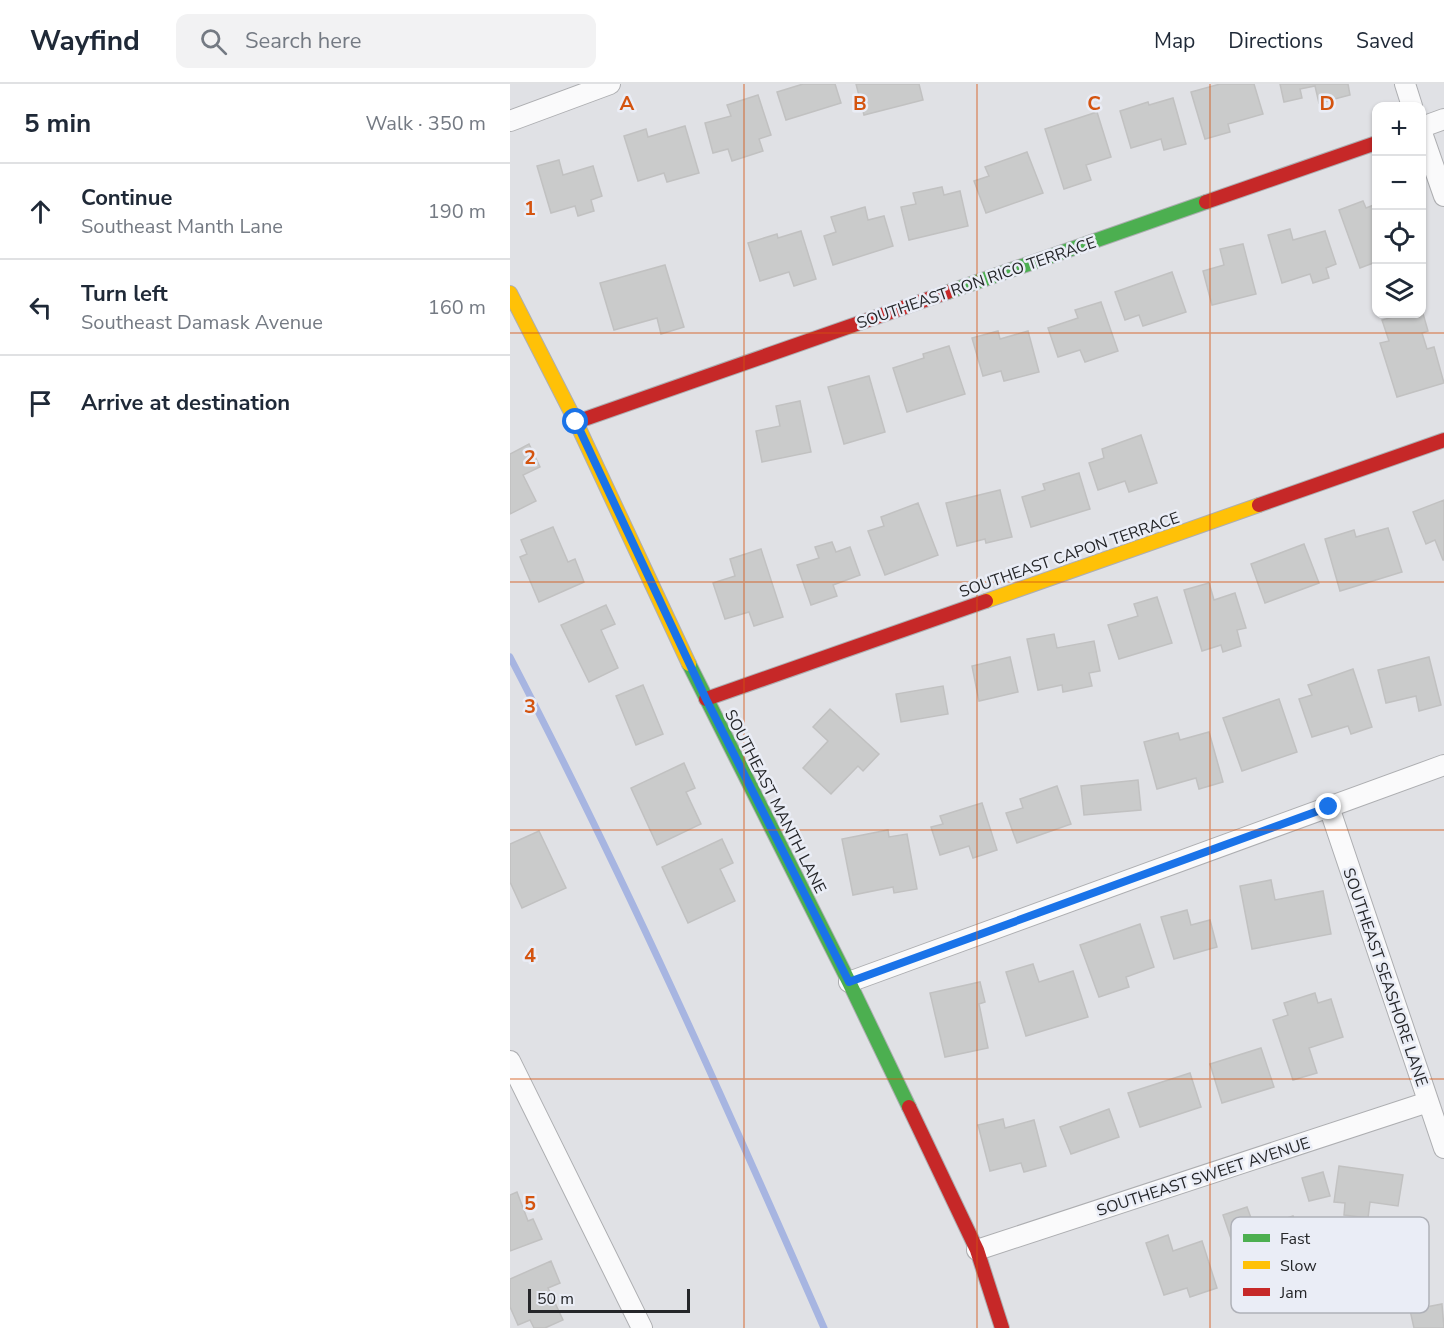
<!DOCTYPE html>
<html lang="en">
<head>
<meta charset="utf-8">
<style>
  :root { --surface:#fff; --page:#f2f2f3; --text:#1f2937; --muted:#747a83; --line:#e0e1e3 }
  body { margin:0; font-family:"Nunito Sans",sans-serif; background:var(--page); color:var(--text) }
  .controls { position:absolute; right:18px; top:18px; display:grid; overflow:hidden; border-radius:12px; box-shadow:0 2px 4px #0004 }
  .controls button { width:54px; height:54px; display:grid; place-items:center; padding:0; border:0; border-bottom:2px solid var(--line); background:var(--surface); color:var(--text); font:30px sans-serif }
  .scale { position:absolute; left:18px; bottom:15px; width:162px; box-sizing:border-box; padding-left:6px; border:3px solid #252629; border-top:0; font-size:16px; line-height:21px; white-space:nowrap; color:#252629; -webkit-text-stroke:4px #eaedf6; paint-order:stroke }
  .stop { position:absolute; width:18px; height:18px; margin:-14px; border:4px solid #1a73e8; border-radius:50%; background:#fff }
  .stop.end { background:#1a73e8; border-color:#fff; box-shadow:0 2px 6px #0008 }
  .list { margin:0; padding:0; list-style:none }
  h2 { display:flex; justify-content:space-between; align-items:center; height:78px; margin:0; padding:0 24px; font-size:26px }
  h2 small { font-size:20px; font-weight:400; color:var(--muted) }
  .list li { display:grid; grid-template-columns:39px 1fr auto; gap:18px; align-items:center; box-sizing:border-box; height:96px; padding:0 24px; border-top:2px solid var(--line) }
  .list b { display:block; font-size:22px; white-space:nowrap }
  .list p { margin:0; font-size:20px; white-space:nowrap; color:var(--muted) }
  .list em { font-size:20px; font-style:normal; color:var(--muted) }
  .icon { flex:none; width:33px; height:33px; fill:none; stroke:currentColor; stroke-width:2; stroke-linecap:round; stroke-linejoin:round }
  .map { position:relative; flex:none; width:934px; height:1244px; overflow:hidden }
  header { display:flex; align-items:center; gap:36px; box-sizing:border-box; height:84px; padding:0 30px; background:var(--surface); border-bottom:2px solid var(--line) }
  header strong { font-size:28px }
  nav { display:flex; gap:33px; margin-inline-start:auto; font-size:21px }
  .search { width:420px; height:54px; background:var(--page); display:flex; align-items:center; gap:15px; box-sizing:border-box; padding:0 21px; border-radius:12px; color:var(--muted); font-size:22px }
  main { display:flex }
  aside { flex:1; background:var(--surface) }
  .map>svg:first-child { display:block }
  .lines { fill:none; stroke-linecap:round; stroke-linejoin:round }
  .stream { stroke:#a7b5e1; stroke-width:7 }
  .building { fill:#cacbcb; stroke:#c1c1c1; stroke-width:1.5 }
  .street-casing { stroke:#adaeb1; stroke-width:22 }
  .fast-casing { stroke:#adaeb1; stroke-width:16 }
  .slow-casing { stroke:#adaeb1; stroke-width:16 }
  .jam-casing { stroke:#adaeb1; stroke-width:16 }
  .street { stroke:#fafafb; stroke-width:20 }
  .fast { stroke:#4caf50; stroke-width:14 }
  .slow { stroke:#ffc107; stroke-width:14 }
  .jam { stroke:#c62828; stroke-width:14 }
  .route { stroke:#1a73e8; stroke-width:8 }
  .grid { fill:none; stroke:#d4540f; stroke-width:1.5; stroke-opacity:0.55 }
  .labels { text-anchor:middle; stroke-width:5; stroke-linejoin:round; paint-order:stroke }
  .street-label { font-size:16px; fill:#252629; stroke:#eaedf6 }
  .key { fill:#eaedf6; stroke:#afb1b8; stroke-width:1.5 }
  .key-label { font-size:16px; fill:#252629 }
  .grid-label { font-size:20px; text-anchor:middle; font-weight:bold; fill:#d4540f; stroke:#eaedf6; stroke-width:5; stroke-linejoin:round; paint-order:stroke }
</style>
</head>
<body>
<header>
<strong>Wayfind</strong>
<div class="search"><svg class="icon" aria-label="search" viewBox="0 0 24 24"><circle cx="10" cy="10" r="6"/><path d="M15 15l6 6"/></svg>Search here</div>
<nav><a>Map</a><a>Directions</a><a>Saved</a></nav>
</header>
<main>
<aside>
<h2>5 min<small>Walk · 350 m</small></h2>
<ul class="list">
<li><svg class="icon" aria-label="ahead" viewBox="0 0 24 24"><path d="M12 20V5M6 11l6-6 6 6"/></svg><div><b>Continue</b><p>Southeast Manth Lane</p></div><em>190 m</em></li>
<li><svg class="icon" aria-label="left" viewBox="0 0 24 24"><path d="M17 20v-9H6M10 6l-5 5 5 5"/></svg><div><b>Turn left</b><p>Southeast Damask Avenue</p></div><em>160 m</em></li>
<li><svg class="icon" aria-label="arrive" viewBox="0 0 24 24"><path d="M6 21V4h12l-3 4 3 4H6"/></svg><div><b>Arrive at destination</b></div></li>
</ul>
</aside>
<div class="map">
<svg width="934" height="1244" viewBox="0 0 934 1244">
  <rect width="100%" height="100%" fill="#e0e1e5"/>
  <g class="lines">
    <!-- stream -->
    <path class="stream" d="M0 573C114 792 215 1018 314 1244"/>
  </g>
  <!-- building -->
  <g class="building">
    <polygon points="293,0 325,0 331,19 276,36 267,8"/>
    <polygon points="346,0 409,0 413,16 354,31"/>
    <polygon points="710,0 744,0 753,30 718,40 720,48 695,55 681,8"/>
    <polygon points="770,0 838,0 840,11 809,19 805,2 790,5 792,14 774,18"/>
    <polygon points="248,11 261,51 249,55 253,67 222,77 218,65 203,69 195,39 221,32 217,21"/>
    <polygon points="663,14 676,60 654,66 651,55 621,64 610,27 638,18 639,21"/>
    <polygon points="587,28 601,73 576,81 581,96 554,105 535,45"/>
    <polygon points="175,42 189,89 157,98 154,89 128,97 114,52 136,45 138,53"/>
    <polygon points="517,68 533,109 476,129 464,97 479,92 475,83"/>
    <polygon points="49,76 53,91 83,82 92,112 81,116 84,127 68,132 65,122 41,129 27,82"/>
    <polygon points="432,103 434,111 450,107 458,142 399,156 391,123 406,120 403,109"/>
    <polygon points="853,117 856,124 866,120 866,178 850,184 829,126"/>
    <polygon points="355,123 358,136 374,132 383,162 323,181 314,152 326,148 321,133"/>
    <polygon points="780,145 783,156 815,147 826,180 816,184 819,194 803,199 800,190 772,199 758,151"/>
    <polygon points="291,147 306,195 284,202 279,188 250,197 238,159 267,150 268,154"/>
    <polygon points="733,160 746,210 702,221 693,187 714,181 710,165"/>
    <polygon points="155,181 174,243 151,250 147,234 104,246 90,199"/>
    <polygon points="662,188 676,228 633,242 629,231 615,236 605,208"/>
    <polygon points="591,218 608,267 575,278 570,266 548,273 538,244 568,234 565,226"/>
    <polygon points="912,226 918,247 912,249 917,265 924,263 934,299 887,313 870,259 879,257 872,236 894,230 912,230"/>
    <polygon points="488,247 490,255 518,247 529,288 494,297 491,287 473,292 462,254"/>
    <polygon points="439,262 455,310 397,328 383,284 414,274 413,270"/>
    <polygon points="359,292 375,348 334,360 318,303"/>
    <polygon points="290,317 301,368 252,378 246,347 270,342 266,322"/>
    <polygon points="631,351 647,399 619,408 615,397 588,406 579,379 594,374 592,365"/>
    <polygon points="19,360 30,383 13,391 26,417 0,430 0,370"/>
    <polygon points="569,389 580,425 521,443 512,413 535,406 533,400"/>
    <polygon points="490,406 502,453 476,459 475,455 447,462 436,419"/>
    <polygon points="934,416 934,476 933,476 925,456 916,460 903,428"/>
    <polygon points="408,419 428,471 375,491 358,447 374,442 371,433"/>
    <polygon points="43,443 58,478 65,475 74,498 29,518 10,473 17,470 11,456"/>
    <polygon points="878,444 892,488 830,507 815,455 844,446 846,453"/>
    <polygon points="322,458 326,468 340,463 350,491 323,501 327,512 301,521 287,481 309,474 305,463"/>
    <polygon points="794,460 809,499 755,519 741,480"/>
    <polygon points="251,465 273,533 244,542 239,528 215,535 203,499 225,492 220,475"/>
    <polygon points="699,499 704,516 725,509 736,544 727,546 731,562 713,568 711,561 692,567 674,506"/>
    <polygon points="647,513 662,559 609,575 598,541 628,532 624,520"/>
    <polygon points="96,521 105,540 91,546 108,584 79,598 51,541"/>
    <polygon points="544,550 547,564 584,557 590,587 579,589 582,602 553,608 552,601 528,606 517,555"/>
    <polygon points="500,573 508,608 469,617 462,582"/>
    <polygon points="919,573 931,621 909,627 906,612 876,619 868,586"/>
    <polygon points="843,585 862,643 841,650 838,642 802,653 789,615 802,611 798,601"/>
    <polygon points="133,601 153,650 126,661 106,612"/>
    <polygon points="433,602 438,630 391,638 386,610"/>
    <polygon points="769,615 787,668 732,687 713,634"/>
    <polygon points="320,625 369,670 353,687 348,682 321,710 293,684 318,657 303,643"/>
    <polygon points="699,648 713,698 689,705 686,694 647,705 634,658 668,649 670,656"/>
    <polygon points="174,679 185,704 176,708 191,740 147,761 121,704"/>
    <polygon points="628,696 631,726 574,731 571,702"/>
    <polygon points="547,702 561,740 507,759 496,729 513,724 510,715"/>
    <polygon points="472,719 487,766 463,774 459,762 430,771 421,743 433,740 430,732"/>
    <polygon points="378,746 379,753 397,750 407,805 384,809 383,803 343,811 332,755"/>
    <polygon points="29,747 56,804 12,824 0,798 0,760"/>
    <polygon points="212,755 223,779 210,785 225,817 178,839 152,783"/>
    <polygon points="761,796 765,816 813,807 821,850 742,865 730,802"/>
    <polygon points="677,826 681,841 700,836 707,863 664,875 651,833"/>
    <polygon points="630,840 644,883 616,893 619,903 589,913 570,861"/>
    <polygon points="523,880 529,898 563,887 578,933 516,952 496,888"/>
    <polygon points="470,898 475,918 469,920 478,964 435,973 420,909"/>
    <polygon points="805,909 808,919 821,915 833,953 799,964 807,989 783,996 763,936 778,931 774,919"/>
    <polygon points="751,964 764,1003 712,1019 700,980"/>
    <polygon points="680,989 691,1023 630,1043 618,1009"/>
    <polygon points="599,1025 609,1053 561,1070 550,1043"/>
    <polygon points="493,1035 495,1044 524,1036 536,1082 514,1088 511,1079 480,1087 468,1041"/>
    <polygon points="829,1082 893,1091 888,1122 860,1118 858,1134 834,1131 835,1119 824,1118"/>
    <polygon points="813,1088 820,1112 799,1117 792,1094"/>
    <polygon points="7,1108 18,1137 23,1135 32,1155 0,1167 0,1111"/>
    <polygon points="737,1123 745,1145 783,1132 793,1163 779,1167 782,1178 750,1189 746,1179 731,1184 713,1131"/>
    <polygon points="658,1151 663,1167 692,1157 707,1204 680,1213 677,1204 654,1211 636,1159"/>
    <polygon points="41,1177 50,1199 38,1204 53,1236 35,1244 24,1244 20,1236 8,1241 0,1223 0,1195"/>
    <polygon points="932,1220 934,1244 904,1244 900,1226"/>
  </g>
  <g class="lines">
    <defs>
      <g id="street">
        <polyline points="895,0 902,22"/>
        <polyline points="0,37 100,0"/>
        <polyline points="912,43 934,35"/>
        <polyline points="912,49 934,112"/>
        <polyline points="819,723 934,1064"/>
        <polyline points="339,898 934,681"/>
        <polyline points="0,977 132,1244"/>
        <polyline points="467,1166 918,1018"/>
      </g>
      <g id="fast">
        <polyline points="438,208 696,118"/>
        <polyline points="179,580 339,898 399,1023"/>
      </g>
      <g id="slow">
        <polyline points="0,209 66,338 179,580"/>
        <polyline points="476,517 749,421"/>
      </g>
      <g id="jam">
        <polyline points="696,118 866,59"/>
        <polyline points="66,338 438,208"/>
        <polyline points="749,421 934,356"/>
        <polyline points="196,615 476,517"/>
        <polyline points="399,1023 467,1166 492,1244"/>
      </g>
    </defs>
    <!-- street casing -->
    <use href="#street" class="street-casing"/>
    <!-- fast casing -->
    <use href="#fast" class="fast-casing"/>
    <!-- slow casing -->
    <use href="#slow" class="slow-casing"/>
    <!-- jam casing -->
    <use href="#jam" class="jam-casing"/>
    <!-- street -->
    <use href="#street" class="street"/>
    <!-- fast -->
    <use href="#fast" class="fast"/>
    <!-- slow -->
    <use href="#slow" class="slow"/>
    <!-- jam -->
    <use href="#jam" class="jam"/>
  </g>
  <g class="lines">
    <!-- route -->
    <polyline class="route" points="66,338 196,615 339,898 819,723"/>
  </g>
  <!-- grid -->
  <path class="grid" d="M234 0V1244M467 0V1244M700 0V1244M0 249H934M0 498H934M0 746H934M0 995H934"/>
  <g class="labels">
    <!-- street labels -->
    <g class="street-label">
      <text transform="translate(466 198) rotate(-19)" y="6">SOUTHEAST RON RICO TERRACE</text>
      <text transform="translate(559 470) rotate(-19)" y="6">SOUTHEAST CAPON TERRACE</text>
      <text transform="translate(266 717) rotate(63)" y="6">SOUTHEAST MANTH LANE</text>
      <text transform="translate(876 893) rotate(71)" y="6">SOUTHEAST SEASHORE LANE</text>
      <text transform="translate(693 1092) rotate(-18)" y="6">SOUTHEAST SWEET AVENUE</text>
    </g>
  </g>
  <!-- legend -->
  <rect x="721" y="1133" width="198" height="96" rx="9" class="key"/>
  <rect x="733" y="1150" width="27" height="8" fill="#4caf50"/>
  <rect x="733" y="1177" width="27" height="8" fill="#ffc107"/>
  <rect x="733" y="1204" width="27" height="8" fill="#c62828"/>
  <g class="key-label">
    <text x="770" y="1160">Fast</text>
    <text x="770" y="1187">Slow</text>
    <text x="770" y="1214">Jam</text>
  </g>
  <g class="grid-label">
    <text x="117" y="26">A</text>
    <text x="350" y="26">B</text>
    <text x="584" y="26">C</text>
    <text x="817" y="26">D</text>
    <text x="20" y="131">1</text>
    <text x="20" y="380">2</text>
    <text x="20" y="629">3</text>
    <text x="20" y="878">4</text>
    <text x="20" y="1126">5</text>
  </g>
</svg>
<div class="controls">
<button>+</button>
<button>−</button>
<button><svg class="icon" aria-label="locate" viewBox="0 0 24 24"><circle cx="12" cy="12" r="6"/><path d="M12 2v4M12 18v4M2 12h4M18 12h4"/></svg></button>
<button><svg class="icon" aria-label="layers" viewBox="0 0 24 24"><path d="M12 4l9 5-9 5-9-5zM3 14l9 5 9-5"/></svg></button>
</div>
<div class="scale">50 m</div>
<div class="stop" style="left:66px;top:338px"></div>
<div class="stop end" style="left:819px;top:723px"></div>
</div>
</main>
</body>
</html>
